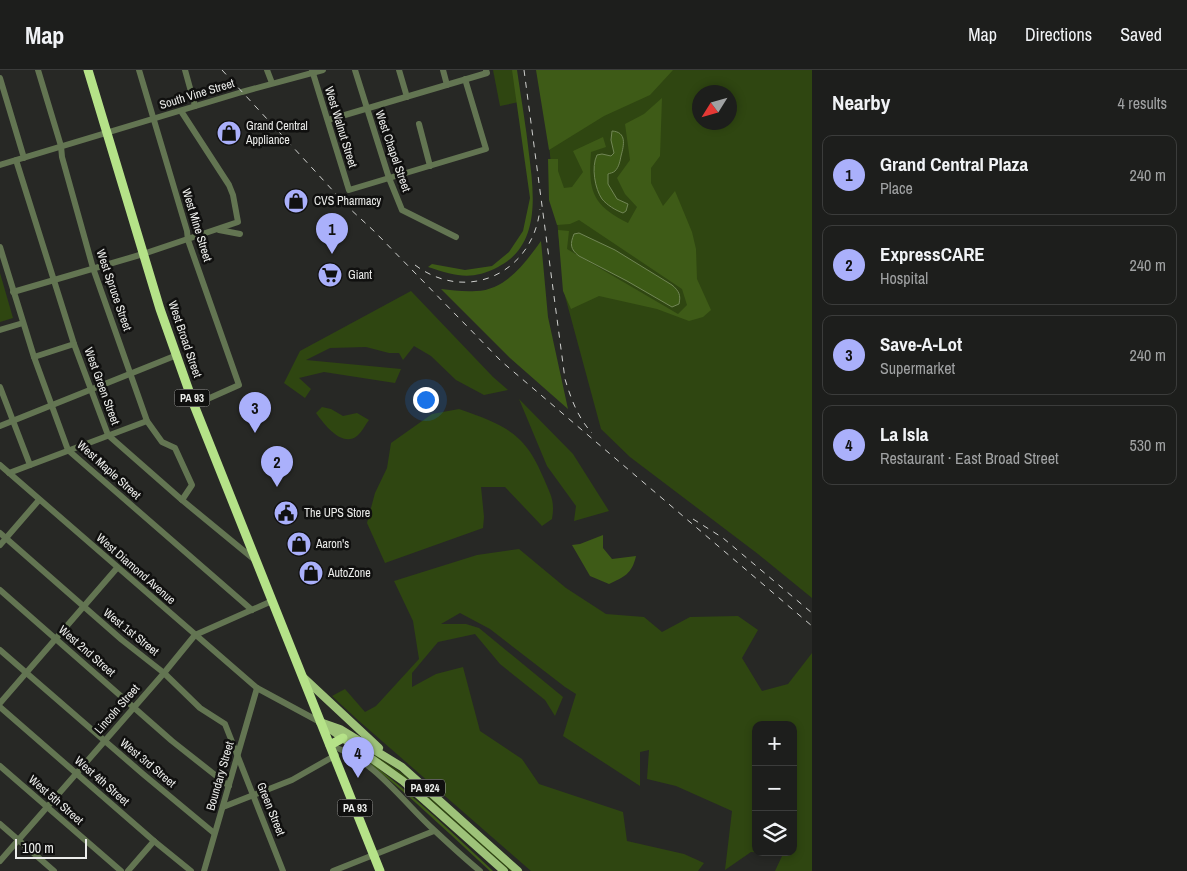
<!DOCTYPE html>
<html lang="en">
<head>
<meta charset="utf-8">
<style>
  :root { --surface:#1d1e1c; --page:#252725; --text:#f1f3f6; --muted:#a0a2a3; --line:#3b3c3b; --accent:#aab0fb }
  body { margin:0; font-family:"Archivo Narrow",sans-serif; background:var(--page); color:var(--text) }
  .controls { position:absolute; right:15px; bottom:15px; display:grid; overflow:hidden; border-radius:10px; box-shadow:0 2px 8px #0003 }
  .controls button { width:45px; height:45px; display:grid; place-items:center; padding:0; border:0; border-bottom:1px solid var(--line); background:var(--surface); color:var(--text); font:25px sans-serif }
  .compass { position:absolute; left:692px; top:15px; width:45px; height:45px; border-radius:50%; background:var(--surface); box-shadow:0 2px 8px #0003; rotate:233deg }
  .scale { position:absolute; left:15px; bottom:12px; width:72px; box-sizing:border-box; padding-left:5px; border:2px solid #ecedeb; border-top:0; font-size:14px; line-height:18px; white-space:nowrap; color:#ecedeb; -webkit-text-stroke:4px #10100f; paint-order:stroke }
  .you { position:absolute; left:425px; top:329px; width:18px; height:18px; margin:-12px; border:4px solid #fff; border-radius:50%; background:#1a73e8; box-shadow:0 0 0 8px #1a73e833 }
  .badge { display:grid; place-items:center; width:32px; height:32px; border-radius:50%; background:var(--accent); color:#111; font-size:16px; font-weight:700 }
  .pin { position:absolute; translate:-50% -41px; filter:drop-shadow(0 1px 2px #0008) }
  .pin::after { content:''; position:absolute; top:26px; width:18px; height:15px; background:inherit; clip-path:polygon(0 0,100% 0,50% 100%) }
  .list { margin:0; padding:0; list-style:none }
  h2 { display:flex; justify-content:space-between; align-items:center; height:65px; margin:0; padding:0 20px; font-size:21px }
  h2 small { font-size:16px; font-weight:400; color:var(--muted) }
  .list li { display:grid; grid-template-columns:32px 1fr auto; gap:15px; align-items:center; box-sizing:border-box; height:80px; margin:0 10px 10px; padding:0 10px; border:1px solid var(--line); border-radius:10px }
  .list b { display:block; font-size:19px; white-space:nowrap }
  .list p { margin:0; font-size:16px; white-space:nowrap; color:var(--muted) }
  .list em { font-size:16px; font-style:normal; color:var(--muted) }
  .icon { flex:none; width:28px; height:28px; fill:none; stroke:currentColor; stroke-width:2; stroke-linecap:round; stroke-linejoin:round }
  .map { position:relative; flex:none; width:812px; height:801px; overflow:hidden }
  header { display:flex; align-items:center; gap:30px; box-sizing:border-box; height:70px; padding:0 25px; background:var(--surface); border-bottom:1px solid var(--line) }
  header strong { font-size:24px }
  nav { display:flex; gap:28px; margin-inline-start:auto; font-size:18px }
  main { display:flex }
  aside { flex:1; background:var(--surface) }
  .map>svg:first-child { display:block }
  .green { fill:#2f4611; fill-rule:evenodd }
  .forest { fill:#3e5b17 }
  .water { fill:#3c5a15; stroke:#718655 }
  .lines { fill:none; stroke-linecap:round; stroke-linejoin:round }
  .minor { stroke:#637552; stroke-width:6 }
  .major { stroke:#9ec379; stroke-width:8 }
  .highway { stroke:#b5e288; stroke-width:9 }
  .rail { stroke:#cfd0ce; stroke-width:1; stroke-dasharray:6 6; stroke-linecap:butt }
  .labels { text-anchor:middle; stroke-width:5; stroke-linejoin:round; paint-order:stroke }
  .shield { fill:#10100f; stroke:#aaaba9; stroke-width:1 }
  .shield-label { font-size:11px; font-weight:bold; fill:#ecedeb }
  .street-label { font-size:12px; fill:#ecedeb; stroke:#10100f }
  .poi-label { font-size:12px; fill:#ecedeb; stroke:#10100f; text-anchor:start }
</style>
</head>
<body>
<header>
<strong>Map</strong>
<nav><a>Map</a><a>Directions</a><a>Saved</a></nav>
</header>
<main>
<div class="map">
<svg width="812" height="801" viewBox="0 0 812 801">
  <rect width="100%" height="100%" fill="#272825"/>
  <!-- green -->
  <g class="green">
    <polygon points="493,0 514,0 519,32 500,36"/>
    <path d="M541 0H812V528L758 484 630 387 601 359 565 226ZM700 22H730V52H700Z"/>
    <polygon points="0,203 13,248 0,252"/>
    <polygon points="411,221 493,307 508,320 484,325 456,310 431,286 414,276 403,290 399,283 389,283 366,277 330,278 306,290 401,299 395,313 324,302 299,308 311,319 305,328 284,313 300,281"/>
    <polygon points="519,329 573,384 609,441 574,451 576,436 547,396"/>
    <path d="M322 337 331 339 343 346 357 343 369 350C365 355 362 362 357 366 342 378 324 354 316 343Z"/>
    <path d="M459 339C504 355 525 362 544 409 551 426 555 430 552 449L542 456 505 417H481L484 447 483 458 385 493 367 453 375 423 387 398 391 373 432 344Z"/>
    <path d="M519 479 566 518 606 544 644 547 662 562 690 547 738 546 758 560 742 588 762 621 788 614 812 583V801H775L783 784 751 782 725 800 732 741 676 716 647 709 649 680 640 682V716L563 666 576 624 565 617 490 559 460 543 441 554H466L479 558 563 627 555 646 545 630 500 594 475 564 438 572 412 603V617L436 604 463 597 480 661 522 689 539 714 623 742 627 771 684 784 704 793 698 801H531L359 651 332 626 345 619 365 642 376 636 419 589 413 551 394 511 477 485ZM756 655H793V782H756Z"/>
    <polygon points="355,671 402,703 514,801 510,801 420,721"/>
  </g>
  <!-- forest -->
  <g class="forest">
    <path d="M512 0H517C521 28 526 56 529 84 534 124 541 175 498 197 471 211 456 206 428 197L432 194 465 200 492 196 509 182 523 161 530 128Z"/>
    <polygon points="536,0 673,0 650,25 604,46 549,80"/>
    <path d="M662 28 660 86 651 98V113L663 136 675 121 692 162 696 179 697 209 711 240 703 247 689 251 657 239 599 226 571 239 563 221 558 160 569 161 567 179 678 244 687 235 682 219 579 150 570 154 557 155 549 130 548 89H558V101L564 118 572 117 583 102 573 81 603 67 606 77 591 82C588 121 592 135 628 153L637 137 625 124 617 108 630 90 625 54 644 44Z"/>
    <path d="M541 171 548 247 568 339 510 288 441 219C452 220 464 222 476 221 506 220 525 193 541 171Z"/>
    <path d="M603 465V478L612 489 636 486C632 504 624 507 609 514L590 506 572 475 580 474Z"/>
    <path d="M348 676C401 713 446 757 493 801H490C456 770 423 738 387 708 374 697 362 687 348 678Z"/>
  </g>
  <!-- water -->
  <g class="water">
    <path d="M612 61C627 62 624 75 621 86 620 91 619 97 615 101 613 103 610 103 608 104V114L617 129 628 134 626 141 623 143C615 140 607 135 602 129 595 119 591 97 597 85L602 84 611 86 614 83 611 70Z"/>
    <path d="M579 163 615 180 672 215C679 221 681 225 679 234L672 237 627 211 579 186C570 179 570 174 574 164Z"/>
  </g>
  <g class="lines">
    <!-- minor -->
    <g class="minor">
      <polyline points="38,0 61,76 62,87 93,198 147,351 162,372 175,378 192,415 182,430"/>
      <polyline points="139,0 187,161 188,170 239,315 194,335"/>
      <polyline points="185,0 195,36"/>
      <polyline points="267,0 272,13"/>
      <polyline points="312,0 349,120 486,79 465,9"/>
      <polyline points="355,0 389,108 402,140 456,167"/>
      <polyline points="399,0 407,27"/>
      <polyline points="443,0 447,15"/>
      <polyline points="0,8 24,88"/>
      <polyline points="328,50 487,3 486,0"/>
      <polyline points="419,54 430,96"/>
      <polyline points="16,90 74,274 108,365 182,430 256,491"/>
      <polyline points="0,95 242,22 323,0"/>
      <polyline points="219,160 240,164"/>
      <polyline points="0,177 34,287 68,380 252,540"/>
      <polyline points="13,222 143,184 238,152 233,125 229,115 181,41"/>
      <polyline points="0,260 23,253"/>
      <polyline points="34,287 74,274"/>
      <polyline points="0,317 30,395"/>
      <polyline points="0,356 177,285"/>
      <polyline points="0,395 257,618 320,652"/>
      <polyline points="9,403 147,351"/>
      <polyline points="0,463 122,570 164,603 200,638 225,654 283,801"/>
      <polyline points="0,475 39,430"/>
      <polyline points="0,520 172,671 229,716"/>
      <polyline points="0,580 143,704 214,763"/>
      <polyline points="0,633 117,498"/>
      <polyline points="0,637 154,771 191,801"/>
      <path d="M331 676C374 689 402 731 434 760 449 774 464 788 480 801"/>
      <polyline points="0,696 121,801"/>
      <polyline points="223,737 292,710 336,685"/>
      <polyline points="0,754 54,801"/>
      <polyline points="0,791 164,603 195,565 272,531"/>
      <polyline points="128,801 154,771"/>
      <polyline points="204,801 257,618"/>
      <polyline points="333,801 434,761"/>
    </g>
    <!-- major -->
    <g class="major">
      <polyline points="304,608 379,678"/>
      <polyline points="320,652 340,659 402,697 518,801"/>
      <polyline points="330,659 403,711 504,801"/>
    </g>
    <!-- highway -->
    <g class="highway">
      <polyline points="88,0 160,239 194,335 380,801"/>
      <polyline points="330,675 343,668"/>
    </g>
    <!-- rail -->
    <g class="rail">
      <polyline points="222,0 348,137 375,162 501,291 812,556"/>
      <path d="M524 0 565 309C571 329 578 348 592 363"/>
      <path d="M415 195C467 234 533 203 540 139"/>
      <polyline points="693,449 723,468 812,543"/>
    </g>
  </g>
  <!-- icons -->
  <defs>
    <symbol id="shop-disc" viewBox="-11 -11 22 22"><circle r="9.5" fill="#aab0fb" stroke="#10100f"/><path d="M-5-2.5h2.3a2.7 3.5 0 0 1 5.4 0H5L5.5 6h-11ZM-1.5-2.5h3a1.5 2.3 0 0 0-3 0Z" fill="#111"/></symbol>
    <symbol id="supermarket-disc" viewBox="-11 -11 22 22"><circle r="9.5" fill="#aab0fb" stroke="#10100f"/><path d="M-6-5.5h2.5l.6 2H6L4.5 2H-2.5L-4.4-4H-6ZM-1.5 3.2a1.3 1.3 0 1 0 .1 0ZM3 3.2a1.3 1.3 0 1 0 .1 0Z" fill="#111"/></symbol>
    <symbol id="civic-disc" viewBox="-11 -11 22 22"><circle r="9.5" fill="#aab0fb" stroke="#10100f"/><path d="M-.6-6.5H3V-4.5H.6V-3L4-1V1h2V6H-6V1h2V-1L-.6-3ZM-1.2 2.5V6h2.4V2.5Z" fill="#111"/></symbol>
  </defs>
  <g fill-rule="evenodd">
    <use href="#shop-disc" x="215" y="49" width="28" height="28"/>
    <use href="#shop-disc" x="282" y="117" width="28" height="28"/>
    <use href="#supermarket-disc" x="316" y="191" width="28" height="28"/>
    <use href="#civic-disc" x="272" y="429" width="28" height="28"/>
    <use href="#shop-disc" x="285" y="460" width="28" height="28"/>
    <use href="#shop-disc" x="297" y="489" width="28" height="28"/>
  </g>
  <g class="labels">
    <!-- shield labels -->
    <g class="shield">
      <rect x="174.5" y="319.5" width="35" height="17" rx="4"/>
      <rect x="405" y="709.5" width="40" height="17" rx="4"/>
      <rect x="337.5" y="729.5" width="35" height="17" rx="4"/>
    </g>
    <g class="shield-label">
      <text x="192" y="332">PA 93</text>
      <text x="425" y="722">PA 924</text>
      <text x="355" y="742">PA 93</text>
    </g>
    <!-- street labels -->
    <g class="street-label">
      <text transform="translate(197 24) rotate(-17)" y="4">South Vine Street</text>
      <text transform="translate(341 57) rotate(73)" y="4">West Walnut Street</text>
      <text transform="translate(393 81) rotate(71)" y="4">West Chapel Street</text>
      <text transform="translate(197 155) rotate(73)" y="4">West Mine Street</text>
      <text transform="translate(114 220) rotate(71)" y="4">West Spruce Street</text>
      <text transform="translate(185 269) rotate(71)" y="4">West Broad Street</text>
      <text transform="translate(102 316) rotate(70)" y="4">West Green Street</text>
      <text transform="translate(109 400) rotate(42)" y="4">West Maple Street</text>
      <text transform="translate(136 499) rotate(41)" y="4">West Diamond Avenue</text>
      <text transform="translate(131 562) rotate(39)" y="4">West 1st Street</text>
      <text transform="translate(87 581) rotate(41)" y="4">West 2nd Street</text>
      <text transform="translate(117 639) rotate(-49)" y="4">Lincoln Street</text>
      <text transform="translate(148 693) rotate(40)" y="4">West 3rd Street</text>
      <text transform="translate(220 706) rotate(-74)" y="4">Boundary Street</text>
      <text transform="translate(102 711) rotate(41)" y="4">West 4th Street</text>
      <text transform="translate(56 730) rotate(41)" y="4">West 5th Street</text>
      <text transform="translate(271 739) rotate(68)" y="4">Green Street</text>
    </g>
    <!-- poi labels -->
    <g class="poi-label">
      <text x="246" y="60">Grand Central<tspan x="246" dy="14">Appliance</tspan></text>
      <text x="314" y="135">CVS Pharmacy</text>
      <text x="348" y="209">Giant</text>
      <text x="304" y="447">The UPS Store</text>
      <text x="316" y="478">Aaron's</text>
      <text x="328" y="507">AutoZone</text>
    </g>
  </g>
</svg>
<div class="controls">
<button>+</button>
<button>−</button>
<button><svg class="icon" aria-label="layers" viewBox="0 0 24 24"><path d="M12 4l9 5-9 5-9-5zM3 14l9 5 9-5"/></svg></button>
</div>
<svg class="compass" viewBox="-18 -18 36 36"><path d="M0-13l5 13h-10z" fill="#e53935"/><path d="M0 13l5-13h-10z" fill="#a0a2a3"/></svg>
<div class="scale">100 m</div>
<div class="you"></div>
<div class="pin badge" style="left:332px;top:184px">1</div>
<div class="pin badge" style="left:277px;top:417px">2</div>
<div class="pin badge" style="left:255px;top:363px">3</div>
<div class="pin badge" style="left:358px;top:708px">4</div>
</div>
<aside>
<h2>Nearby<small>4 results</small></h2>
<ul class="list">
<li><span class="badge">1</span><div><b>Grand Central Plaza</b><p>Place</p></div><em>240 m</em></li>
<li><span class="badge">2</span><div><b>ExpressCARE</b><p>Hospital</p></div><em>240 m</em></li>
<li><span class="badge">3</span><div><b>Save-A-Lot</b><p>Supermarket</p></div><em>240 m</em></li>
<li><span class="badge">4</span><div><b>La Isla</b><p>Restaurant · East Broad Street</p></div><em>530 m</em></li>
</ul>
</aside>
</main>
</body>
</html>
